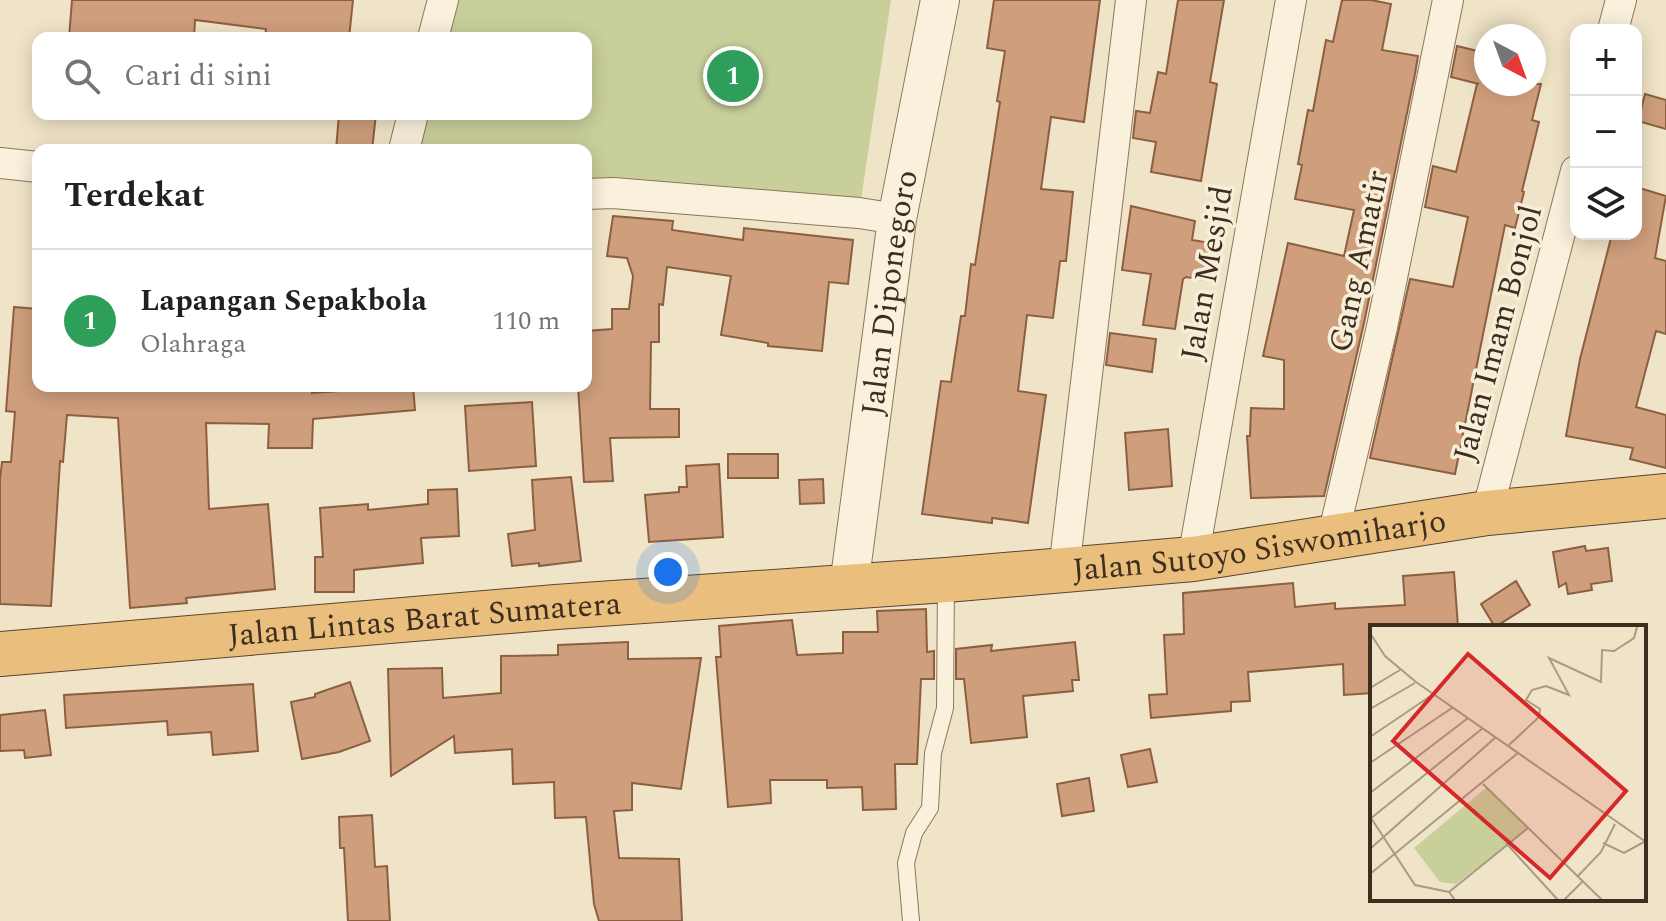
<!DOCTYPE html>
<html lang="id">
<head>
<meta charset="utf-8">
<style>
  :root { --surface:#fff; --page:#f2f2f2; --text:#202124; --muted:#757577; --line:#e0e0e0; --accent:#111827 }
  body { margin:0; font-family:Spectral,serif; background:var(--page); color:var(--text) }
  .controls { position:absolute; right:24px; top:24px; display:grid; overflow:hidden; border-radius:16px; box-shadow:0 4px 20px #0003 }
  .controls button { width:72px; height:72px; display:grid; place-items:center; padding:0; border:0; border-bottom:2px solid var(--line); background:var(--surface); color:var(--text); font:40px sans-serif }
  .compass { position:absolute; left:1474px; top:24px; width:72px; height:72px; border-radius:50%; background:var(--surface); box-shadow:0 4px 20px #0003; rotate:139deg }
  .you { position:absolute; left:668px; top:572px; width:28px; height:28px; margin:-20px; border:6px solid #fff; border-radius:50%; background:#1a73e8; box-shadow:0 0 0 12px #1a73e833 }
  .badge { display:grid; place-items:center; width:52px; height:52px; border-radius:50%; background:var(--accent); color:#fff; font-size:26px; font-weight:700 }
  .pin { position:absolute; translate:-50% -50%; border:4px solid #fff; box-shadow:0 2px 8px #0006 }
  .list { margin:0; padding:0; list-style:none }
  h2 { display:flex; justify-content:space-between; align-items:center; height:104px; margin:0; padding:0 32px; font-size:34px }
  h2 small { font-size:26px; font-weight:400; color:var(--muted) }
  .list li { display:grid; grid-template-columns:52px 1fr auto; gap:24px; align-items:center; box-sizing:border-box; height:144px; padding:0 32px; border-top:2px solid var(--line) }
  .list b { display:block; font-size:30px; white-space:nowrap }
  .list p { margin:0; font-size:26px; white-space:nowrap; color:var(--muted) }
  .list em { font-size:26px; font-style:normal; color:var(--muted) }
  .icon { flex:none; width:44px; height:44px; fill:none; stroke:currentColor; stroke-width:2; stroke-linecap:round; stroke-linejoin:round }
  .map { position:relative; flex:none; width:1666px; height:921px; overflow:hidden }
  .search { position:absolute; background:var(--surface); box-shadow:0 4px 20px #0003; left:32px; top:32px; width:560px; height:88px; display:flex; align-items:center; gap:20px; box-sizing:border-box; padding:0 28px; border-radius:16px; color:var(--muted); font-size:30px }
  .panel { position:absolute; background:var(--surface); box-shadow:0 4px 20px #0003; left:32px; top:144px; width:560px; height:248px; border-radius:16px }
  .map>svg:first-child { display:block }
  .green { fill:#c9cf9b }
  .building { fill:#cf9f7d; stroke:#8d5f41; stroke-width:2 }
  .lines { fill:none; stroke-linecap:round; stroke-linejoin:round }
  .service-casing { stroke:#8d765c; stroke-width:18 }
  .minor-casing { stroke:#8d765c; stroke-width:32 }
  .tertiary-casing { stroke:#8d765c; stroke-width:40 }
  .trunk-casing { stroke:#5b4430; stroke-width:46 }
  .service { stroke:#faf1dc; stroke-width:16 }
  .minor { stroke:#faf1dc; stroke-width:30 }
  .tertiary { stroke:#faf1dc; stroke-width:38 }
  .trunk { stroke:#eabe7c; stroke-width:44 }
  .labels { text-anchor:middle; stroke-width:7; stroke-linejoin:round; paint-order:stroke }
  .street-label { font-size:32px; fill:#3d2e20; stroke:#f7eed8 }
  .inset-road { fill:none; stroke:#a89b85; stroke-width:2 }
  .view { fill:#d62828; fill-opacity:0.15; stroke:#d62828; stroke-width:4 }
  .inset-edge { fill:none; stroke:#3d2e20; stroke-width:4 }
</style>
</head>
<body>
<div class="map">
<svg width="1666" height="921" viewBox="0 0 1666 921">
  <rect width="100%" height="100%" fill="#f0e4c8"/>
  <!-- green -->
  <polygon class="green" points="443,0 891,0 859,213 586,193 586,150 404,150 413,114 586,114 586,38 433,38"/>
  <!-- building -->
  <g class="building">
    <polygon points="72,0 353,0 349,38 265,38 266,29 195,20 194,38 69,38"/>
    <polygon points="994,0 1100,0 1084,122 1051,117 1041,189 1073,192 1066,261 1060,261 1053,318 1027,315 1018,391 1046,395 1028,523 992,518 992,523 922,514 941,381 951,382 961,316 965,316 971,264 975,265 1000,102 997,101 1005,51 987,48"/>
    <polygon points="1178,0 1224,0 1210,82 1217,84 1201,181 1151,172 1156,142 1133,138 1136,111 1150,113 1158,72 1166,74"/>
    <polygon points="1342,0 1371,0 1391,4 1382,50 1418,56 1415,74 1364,323 1324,496 1251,498 1247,436 1250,436 1251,408 1284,409 1284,360 1263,356 1288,243 1344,256 1354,210 1295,199 1302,165 1298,164 1308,110 1313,111 1326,40 1333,42"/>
    <polygon points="1457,46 1486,53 1486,84 1541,84 1532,120 1539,122 1522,191 1524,192 1515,228 1505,225 1455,474 1370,458 1410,279 1453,287 1468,217 1425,207 1433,166 1456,172 1477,84 1479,84 1451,77"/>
    <polygon points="1645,94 1666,100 1666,129 1638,121"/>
    <polygon points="339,114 376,114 372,150 336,150"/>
    <polygon points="1636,187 1666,196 1655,258 1666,261 1666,334 1656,331 1636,407 1666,415 1666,468 1630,459 1633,448 1566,436 1580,359 1612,234 1636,234"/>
    <polygon points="1131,206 1195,221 1192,240 1217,244 1212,281 1186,277 1183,279 1175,329 1143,325 1151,274 1122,270"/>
    <polygon points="613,216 673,221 672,230 743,240 744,228 853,240 848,284 829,282 822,351 768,346 768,343 721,335 731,276 667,267 663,305 659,304 659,342 651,342 650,409 679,409 679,437 610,438 613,481 584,482 578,386 586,386 586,331 612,329 612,309 629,309 633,276 627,258 607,256"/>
    <polygon points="14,307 38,309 38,386 312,386 312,393 413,386 415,410 313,419 312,448 268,448 269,424 206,423 209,509 268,504 275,589 186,598 187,603 130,608 118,418 67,415 63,462 60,461 51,606 0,604 0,479 2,462 11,462 15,412 6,411"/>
    <polygon points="1110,333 1156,339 1152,372 1106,365"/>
    <polygon points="532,402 536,466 469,471 465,406"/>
    <polygon points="1168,429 1172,486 1129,490 1125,433"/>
    <rect x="728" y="454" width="50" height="24"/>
    <polygon points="719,464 723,537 649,542 645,495 679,492 679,487 687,487 686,466"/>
    <polygon points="571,477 581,561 539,566 539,563 512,566 508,534 535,530 532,480"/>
    <polygon points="823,479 824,503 800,504 799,480"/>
    <polygon points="457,489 459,536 421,538 423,563 354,570 354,592 315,592 315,557 323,557 320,508 368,504 368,510 428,504 428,490"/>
    <polygon points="1585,546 1586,551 1608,548 1612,581 1591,584 1592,590 1568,594 1566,583 1559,587 1553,552"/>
    <polygon points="1454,572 1458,627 1372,627 1372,693 1344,695 1343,664 1248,672 1250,701 1231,702 1231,711 1151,718 1149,695 1167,694 1164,635 1184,634 1183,593 1293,583 1295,607 1335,603 1335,609 1405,605 1403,576"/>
    <polygon points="1516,581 1530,605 1495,627 1481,604"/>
    <polygon points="926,609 927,652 934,651 934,679 921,679 917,764 895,764 896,809 863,810 862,787 827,788 827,780 770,780 771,803 728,807 716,657 721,657 719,626 792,620 797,655 843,653 843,632 878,632 877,611"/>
    <polygon points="628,642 628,659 701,658 681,789 632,783 632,810 614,811 619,858 679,859 682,921 599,921 594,904 586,817 555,818 554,782 513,784 512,749 455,753 454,736 391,776 388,669 442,668 443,698 501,693 501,656 558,655 558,645"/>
    <polygon points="1075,642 1079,680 1072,680 1073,691 1023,696 1027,737 971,743 964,679 956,679 956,649 992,645 991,651"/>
    <polygon points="350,682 370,741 339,752 302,759 291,702 315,697 315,694"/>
    <polygon points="253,684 258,751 213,755 211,732 168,735 167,721 66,728 64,695"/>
    <polygon points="45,710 51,755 25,758 24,750 0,751 0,715"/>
    <polygon points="1150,749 1157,782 1128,787 1121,755"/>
    <polygon points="1089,778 1094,811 1062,816 1057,784"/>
    <polygon points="372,815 375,867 387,866 390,921 348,921 344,848 340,848 339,817"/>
  </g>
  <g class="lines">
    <defs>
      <polyline id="service" points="911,921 906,863 914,833 930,808 933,753 945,708 946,582"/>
      <g id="minor">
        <polyline points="1613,30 1621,0"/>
        <polyline points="433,38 443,0"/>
        <polyline points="404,150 413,114"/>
        <polyline points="0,163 38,167"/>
        <polyline points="586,194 613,193 859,213 897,219"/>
        <polyline points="1487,513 1576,171"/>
        <polyline points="1333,536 1382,327 1448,0"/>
        <polyline points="1193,559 1291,0"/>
        <polyline points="1064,570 1131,0"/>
      </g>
      <g id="tertiary">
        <path id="s1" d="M849 586 897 219 940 0"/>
      </g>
      <g id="trunk">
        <path id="s2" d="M0 654 556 607 946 580 1193 559 1487 513 1666 496"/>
      </g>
    </defs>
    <!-- service casing -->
    <use href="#service" class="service-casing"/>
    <!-- minor casing -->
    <use href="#minor" class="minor-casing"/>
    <!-- tertiary casing -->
    <use href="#tertiary" class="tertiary-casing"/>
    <!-- trunk casing -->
    <use href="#trunk" class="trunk-casing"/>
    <!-- service -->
    <use href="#service" class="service"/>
    <!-- minor -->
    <use href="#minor" class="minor"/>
    <!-- tertiary -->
    <use href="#tertiary" class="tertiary"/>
    <!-- trunk -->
    <use href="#trunk" class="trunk"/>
  </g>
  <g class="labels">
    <!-- street labels -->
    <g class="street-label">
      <text transform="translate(1358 261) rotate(-78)" y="11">Gang Amatir</text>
      <text transform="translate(1206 273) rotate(-80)" y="11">Jalan Mesjid</text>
      <text dy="11" stroke="none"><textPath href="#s1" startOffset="296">Jalan Diponegoro</textPath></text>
      <text transform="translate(1497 333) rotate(-75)" y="11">Jalan Imam Bonjol</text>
      <text dy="11" stroke="none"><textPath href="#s2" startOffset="1264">Jalan Sutoyo Siswomiharjo</textPath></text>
      <text dy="11" stroke="none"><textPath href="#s2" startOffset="426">Jalan Lintas Barat Sumatera</textPath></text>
    </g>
  </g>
  <!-- overview -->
  <g transform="translate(1370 625)">
    <rect width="276" height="276" fill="#f0e4c8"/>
    <path d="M117 162 159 203 86 259 70 257 44 223Z" fill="#c9cf9b"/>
    <path class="inset-road" d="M0 8 15 31 46 57 276 217M0 63 30 45M0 84 45 58M0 112 62 70M139 120 169 92 170 84 156 75 162 65 176 61 199 70 179 33 231 57 232 25 244 26 264 13 267 2M0 138 82 83M113 159 232 275M0 168 98 93M1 193 45 260 79 267 85 275M0 194 113 103M136 218 188 275M233 218 254 228 274 217M0 224 126 112M0 249 148 128M207 252 231 227 245 199M79 267 158 203M194 275 212 257"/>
    <path class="view" d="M98 29 256 166 180 253 23 116Z"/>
    <rect width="276" height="276" class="inset-edge"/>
  </g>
</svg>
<div class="controls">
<button>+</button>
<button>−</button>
<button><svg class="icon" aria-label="layers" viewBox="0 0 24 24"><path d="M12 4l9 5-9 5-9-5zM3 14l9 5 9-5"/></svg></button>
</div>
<svg class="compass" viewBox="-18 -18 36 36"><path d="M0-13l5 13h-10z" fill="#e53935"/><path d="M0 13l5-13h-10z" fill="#757577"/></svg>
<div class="you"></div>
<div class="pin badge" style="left:733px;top:76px;background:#2e9e5b">1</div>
<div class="search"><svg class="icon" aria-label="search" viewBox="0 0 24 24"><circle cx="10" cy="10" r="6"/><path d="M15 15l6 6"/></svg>Cari di sini</div>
<section class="panel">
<h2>Terdekat<small></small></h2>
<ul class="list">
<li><span class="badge" style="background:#2e9e5b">1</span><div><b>Lapangan Sepakbola</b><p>Olahraga</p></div><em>110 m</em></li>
</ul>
</section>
</div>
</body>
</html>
